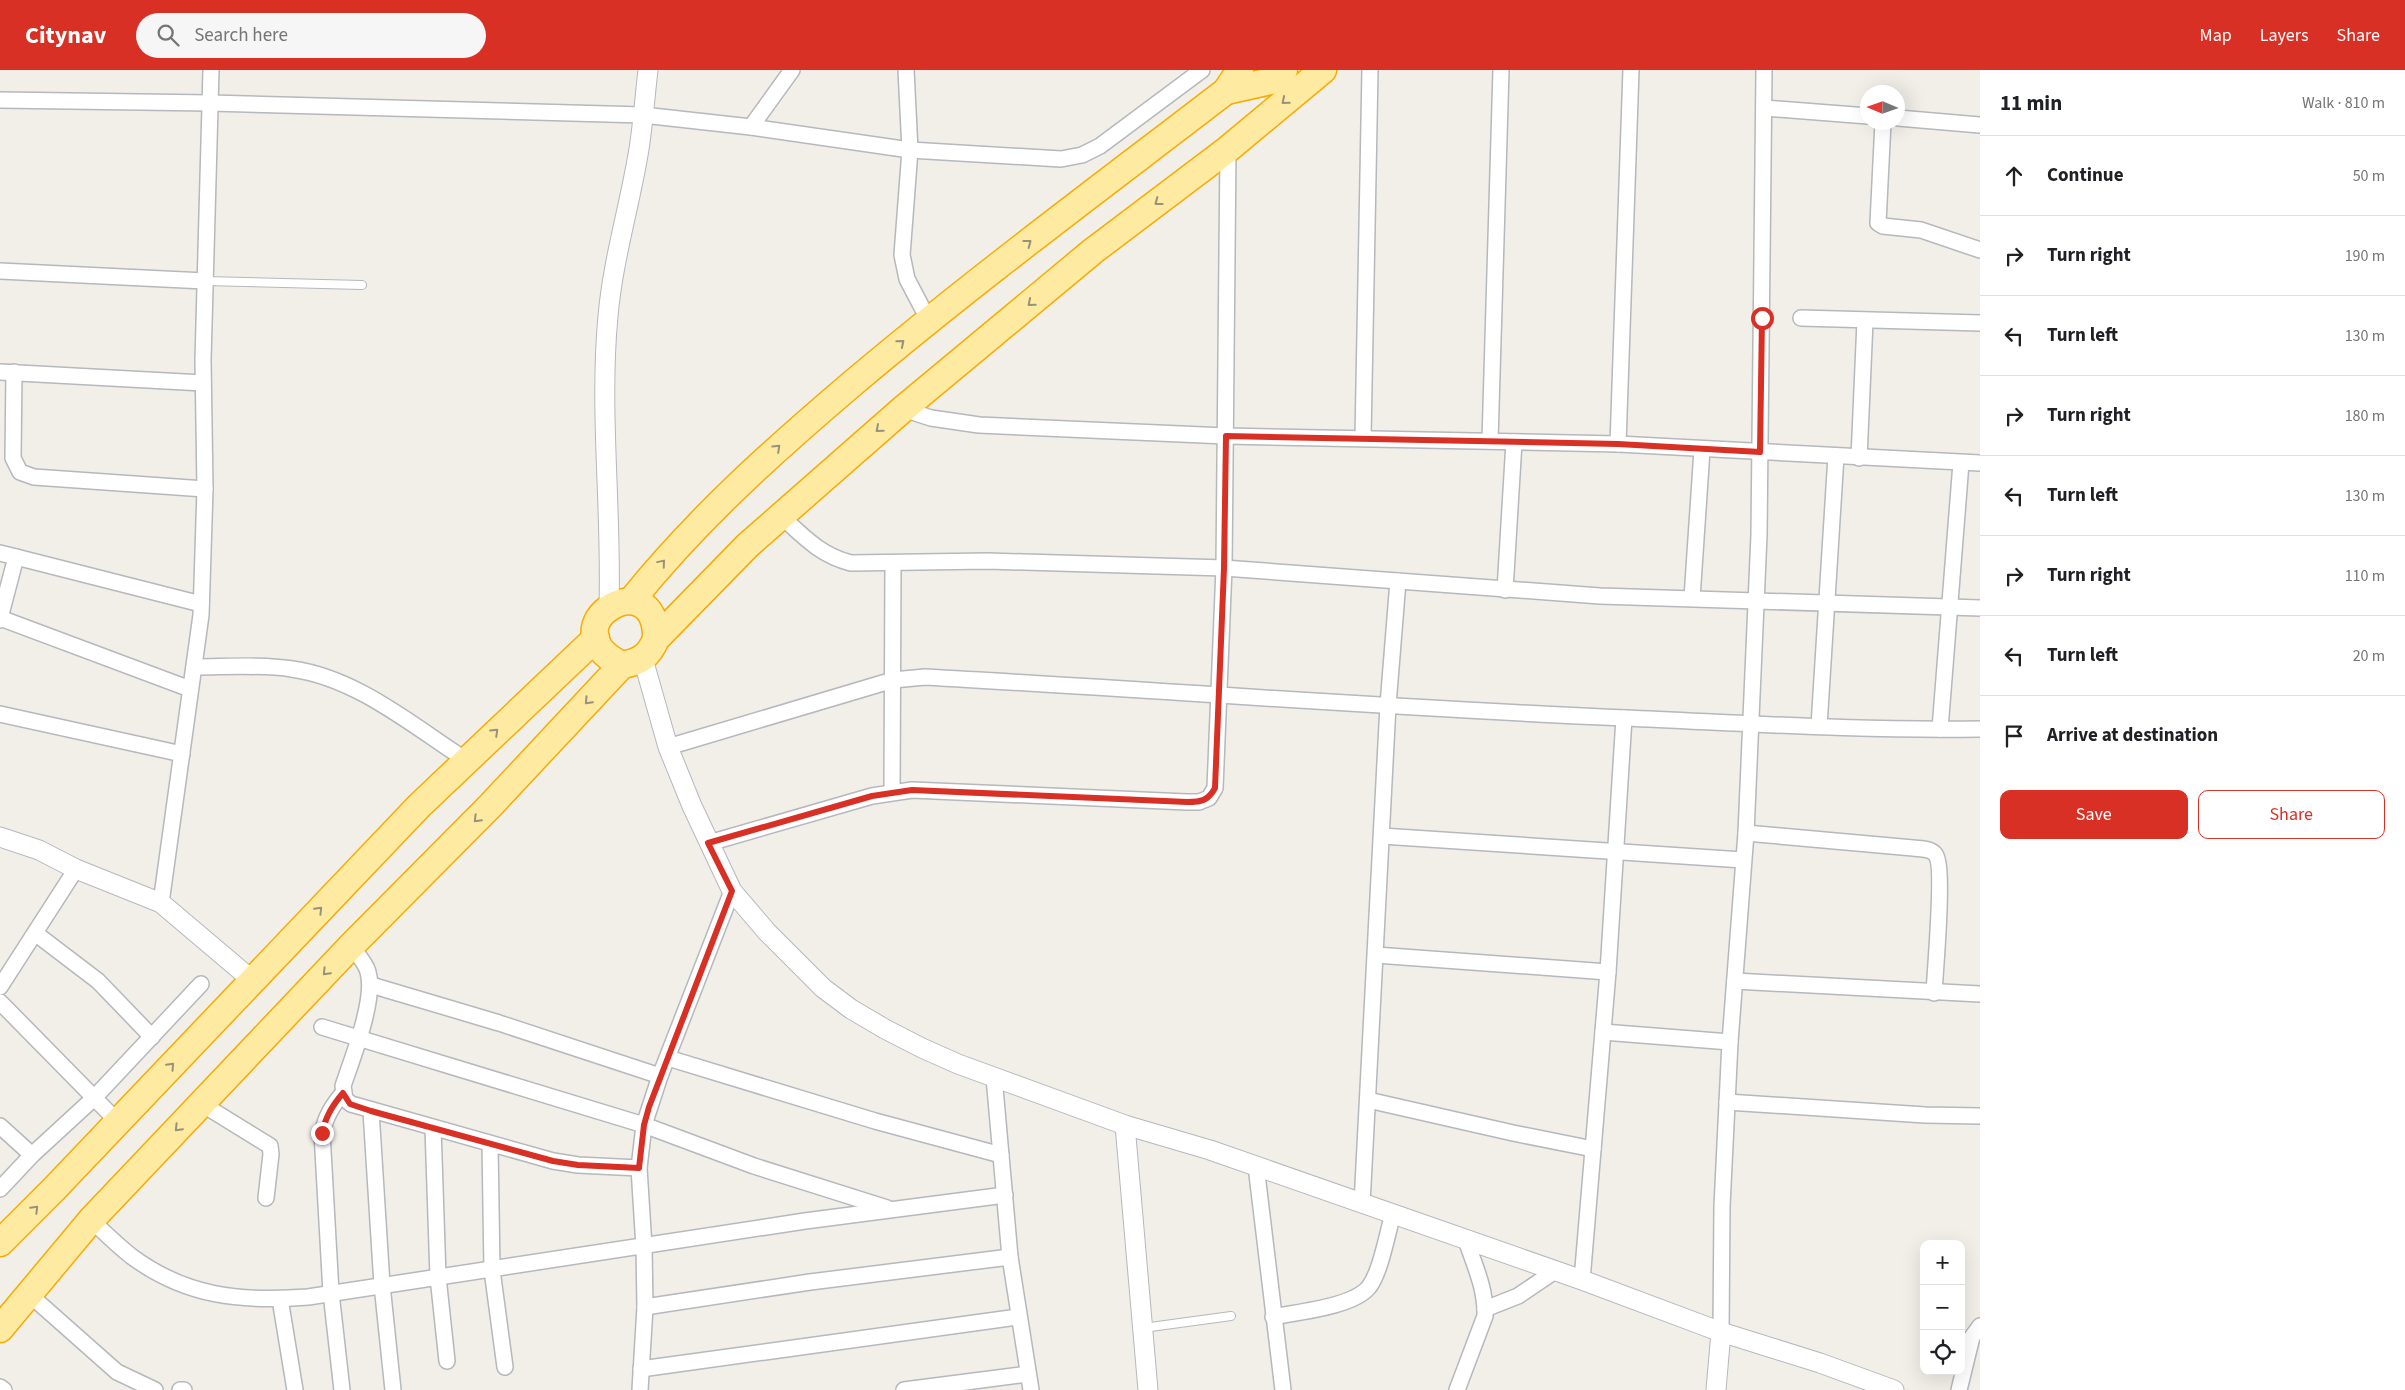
<!DOCTYPE html>
<html lang="en">
<head>
<meta charset="utf-8">
<style>
  :root { --surface:#fff; --page:#f6f6f6; --text:#202124; --muted:#757577; --line:#e0e0e0; --accent:#d93025 }
  body { margin:0; font-family:"Source Sans 3",sans-serif; background:var(--page); color:var(--text) }
  .controls { position:absolute; right:15px; bottom:15px; display:grid; overflow:hidden; border-radius:10px; box-shadow:0 5px 20px #0002 }
  .controls button { width:45px; height:45px; display:grid; place-items:center; padding:0; border:0; border-bottom:1px solid var(--line); background:var(--surface); color:var(--text); font:25px sans-serif }
  .compass { position:absolute; left:1860px; top:15px; width:45px; height:45px; border-radius:50%; background:var(--surface); box-shadow:0 5px 20px #0002; rotate:272deg }
  .stop { position:absolute; width:15px; height:15px; margin:-11px; border:4px solid #d93025; border-radius:50%; background:#fff }
  .stop.end { background:#d93025; border-color:#fff; box-shadow:0 1px 5px #0008 }
  .list { margin:0; padding:0; list-style:none }
  h2 { display:flex; justify-content:space-between; align-items:center; height:65px; margin:0; padding:0 20px; font-size:21px }
  h2 small { font-size:16px; font-weight:400; color:var(--muted) }
  .list li { display:grid; grid-template-columns:32px 1fr auto; gap:15px; align-items:center; box-sizing:border-box; height:80px; padding:0 20px; border-top:1px solid var(--line) }
  .list b { display:block; font-size:19px; white-space:nowrap }
  .list em { font-size:16px; font-style:normal; color:var(--muted) }
  .actions { display:flex; gap:10px; padding:15px 20px }
  .actions a { flex:1; padding:11px 0; border:1px solid var(--accent); border-radius:10px; text-align:center; font-size:18px; color:var(--accent) }
  .actions .main { background:var(--accent); color:#fff }
  .icon { flex:none; width:28px; height:28px; fill:none; stroke:currentColor; stroke-width:2; stroke-linecap:round; stroke-linejoin:round }
  .map { position:relative; flex:none; width:1980px; height:1320px; overflow:hidden }
  header { display:flex; align-items:center; gap:30px; box-sizing:border-box; height:70px; padding:0 25px; background:var(--accent); color:#fff }
  header strong { font-size:24px }
  nav { display:flex; gap:28px; margin-inline-start:auto; font-size:18px }
  .search { width:350px; height:45px; background:var(--page); display:flex; align-items:center; gap:12px; box-sizing:border-box; padding:0 18px; border-radius:28px; color:var(--muted); font-size:19px }
  main { display:flex }
  aside { flex:1; background:var(--surface) }
  .map>svg:first-child { display:block }
  .lines { fill:none; stroke-linecap:round; stroke-linejoin:round }
  .service-casing { stroke:#b5b8bc; stroke-width:10 }
  .minor-casing { stroke:#b5b8bc; stroke-width:18 }
  .tertiary-casing { stroke:#b5b8bc; stroke-width:21 }
  .trunk-casing { stroke:#f9ab00; stroke-width:29 }
  .service { stroke:#fff; stroke-width:8 }
  .minor { stroke:#fff; stroke-width:15 }
  .tertiary { stroke:#fff; stroke-width:19 }
  .trunk { stroke:#feeaa1; stroke-width:26 }
  .oneway { stroke:#97927c }
  .route { stroke:#d93025; stroke-width:6 }
</style>
</head>
<body>
<header>
<strong>Citynav</strong>
<div class="search"><svg class="icon" aria-label="search" viewBox="0 0 24 24"><circle cx="10" cy="10" r="6"/><path d="M15 15l6 6"/></svg>Search here</div>
<nav><a>Map</a><a>Layers</a><a>Share</a></nav>
</header>
<main>
<div class="map">
<svg width="1980" height="1320" viewBox="0 0 1980 1320">
  <rect width="100%" height="100%" fill="#f1efe8"/>
  <g class="lines">
    <defs>
      <g id="service">
        <polyline points="205,211 362,215"/>
        <polyline points="1143,1258 1231,1246"/>
      </g>
      <g id="minor">
        <polyline points="906,0 910,80 902,185 907,209 928,249"/>
        <polyline points="0,30 210,33 643,45 751,57 910,80 1061,89 1082,85 1100,76 1202,0"/>
        <polyline points="1765,38 1868,46"/>
        <polyline points="1898,48 1980,55"/>
        <polyline points="1883,52 1878,153 1883,156 1921,160 1980,180"/>
        <polyline points="751,57 792,0"/>
        <polyline points="0,201 205,211"/>
        <polyline points="1801,248 1980,253"/>
        <polyline points="0,302 203,313"/>
        <polyline points="14,302 13,388 20,402 34,407 205,419"/>
        <polyline points="903,339 931,348 979,355 1226,366 1618,374 1980,393"/>
        <polyline points="1363,368 1370,0"/>
        <polyline points="1490,371 1501,0"/>
        <polyline points="1618,374 1631,0"/>
        <polyline points="1859,388 1865,251"/>
        <path d="M780 445C804 467 820 485 851 493L988 491 1224 498 1600 526 1980 538"/>
        <polyline points="0,483 16,487"/>
        <polyline points="1505,520 1514,372"/>
        <polyline points="1692,528 1702,380"/>
        <polyline points="0,548 16,487 201,534"/>
        <polyline points="0,550 0,548 190,619"/>
        <path d="M194 597C226 597 260 594 292 599 357 608 413 656 466 690"/>
        <polyline points="0,644 182,684"/>
        <polyline points="1819,656 1836,386"/>
        <polyline points="1940,659 1961,393"/>
        <path d="M668 677 893 610 925 607C1159 620 1391 638 1625 648 1743 653 1861 661 1980 659"/>
        <polyline points="892,722 893,493"/>
        <path d="M1746 763 1913 778C1920 779 1930 778 1935 784 1945 794 1935 902 1934 923"/>
        <polyline points="1382,766 1743,790"/>
        <polyline points="709,773 872,726 912,720 1187,732 1199,732 1209,728 1215,718 1224,498 1228,79"/>
        <polyline points="161,833 201,545 205,419 203,290 211,0"/>
        <polyline points="35,863 98,911 152,967"/>
        <path d="M351 876C357 884 366 893 368 902 376 929 352 989 343 1016L345 1029 351 1034 553 1091 578 1095 639 1098"/>
        <polyline points="1376,885 1608,902"/>
        <polyline points="1735,911 1980,924"/>
        <polyline points="371,915 499,953 660,1006"/>
        <polyline points="0,917 76,799"/>
        <polyline points="0,932 118,1052"/>
        <polyline points="322,957 644,1055 754,1096 887,1138"/>
        <polyline points="1603,962 1730,972"/>
        <polyline points="668,988 875,1051 1001,1085"/>
        <polyline points="994,1007 1010,1187 1031,1320"/>
        <polyline points="1368,1030 1513,1063 1593,1079"/>
        <polyline points="1727,1032 1925,1045 1980,1046"/>
        <polyline points="202,1034 270,1076 271,1084 266,1128"/>
        <polyline points="371,1041 382,1215 393,1320"/>
        <polyline points="0,1056 32,1085"/>
        <polyline points="433,1058 438,1207 447,1291"/>
        <polyline points="490,1074 492,1200 505,1297"/>
        <polyline points="1256,1096 1283,1320"/>
        <polyline points="0,1119 32,1085 94,1028 201,914"/>
        <polyline points="1362,1134 1388,635 1398,511"/>
        <path d="M91 1150C104 1162 117 1175 131 1186 186 1227 241 1232 308 1227L805 1151 1005 1125"/>
        <polyline points="1582,1210 1608,902 1624,648"/>
        <polyline points="30,1225 117,1302 155,1320"/>
        <polyline points="280,1229 295,1320"/>
        <polyline points="645,1237 810,1212 1010,1187"/>
        <polyline points="1485,1239 1518,1226 1555,1201"/>
        <path d="M1273 1247C1297 1242 1353 1237 1369 1217 1381 1201 1387 1164 1393 1144"/>
        <polyline points="1721,1262 1722,1136 1730,972 1746,763 1759,465 1764,0"/>
        <polyline points="641,1299 1018,1247"/>
        <polyline points="0,1317 4,1320"/>
        <polyline points="180,1320 184,1320"/>
        <path d="M342 1320 331 1223 322 1063C326 1046 332 1036 343 1023"/>
        <polyline points="640,1320 645,1237 644,1177 639,1098 644,1055 660,1006 732,821"/>
        <polyline points="904,1320 1028,1304"/>
        <path d="M1457 1320 1485 1246C1486 1219 1474 1194 1466 1170"/>
        <polyline points="1959,1320 1972,1267 1980,1256"/>
      </g>
      <g id="tertiary">
        <path d="M609 536C612 440 599 342 608 246 613 189 630 135 639 79 643 53 645 26 648 0"/>
        <polyline points="643,589 668,677 692,736 732,821 767,862 823,918 851,939 885,959 922,978 958,994 1125,1055 1210,1080 1582,1210 1721,1262 1820,1293 1894,1320"/>
        <polyline points="0,767 39,780 76,799 161,833 252,910"/>
        <polyline points="1125,1055 1148,1320"/>
        <polyline points="1716,1320 1721,1262"/>
      </g>
      <g id="trunk">
        <polyline points="1226,21 1271,11 1284,0"/>
        <path d="M631 531C697 449 773 381 853 313 974 211 1101 117 1226 21L1240 0"/>
        <path d="M656 569C657 489 544 556 622 595 640 592 649 586 656 569L748 475 903 339 1093 181 1228 79 1323 0"/>
        <polyline points="0,1173 55,1118 419,736 596,568"/>
        <polyline points="0,1259 91,1150 351,876 490,736 622,595"/>
      </g>
    </defs>
    <!-- service casing -->
    <use href="#service" class="service-casing"/>
    <!-- minor casing -->
    <use href="#minor" class="minor-casing"/>
    <!-- tertiary casing -->
    <use href="#tertiary" class="tertiary-casing"/>
    <!-- trunk casing -->
    <use href="#trunk" class="trunk-casing"/>
    <!-- service -->
    <use href="#service" class="service"/>
    <!-- minor -->
    <use href="#minor" class="minor"/>
    <!-- tertiary -->
    <use href="#tertiary" class="tertiary"/>
    <!-- trunk -->
    <use href="#trunk" class="trunk"/>
  </g>
  <!-- one-way arrows -->
  <defs><path id="oneway-chevron" d="M-2-3.5L2.5 0L-2 3.5" fill="none" stroke-width="1.6" stroke-linecap="round" stroke-linejoin="round" transform="scale(1.25)"/></defs>
  <g class="oneway">
    <use href="#oneway-chevron" transform="translate(1285 31) rotate(140)"/>
    <use href="#oneway-chevron" transform="translate(1158 132) rotate(143)"/>
    <use href="#oneway-chevron" transform="translate(1028 173) rotate(-37)"/>
    <use href="#oneway-chevron" transform="translate(1031 233) rotate(140)"/>
    <use href="#oneway-chevron" transform="translate(901 273) rotate(-40)"/>
    <use href="#oneway-chevron" transform="translate(879 359) rotate(139)"/>
    <use href="#oneway-chevron" transform="translate(777 378) rotate(-43)"/>
    <use href="#oneway-chevron" transform="translate(662 493) rotate(-50)"/>
    <use href="#oneway-chevron" transform="translate(588 631) rotate(133)"/>
    <use href="#oneway-chevron" transform="translate(495 662) rotate(-44)"/>
    <use href="#oneway-chevron" transform="translate(477 749) rotate(135)"/>
    <use href="#oneway-chevron" transform="translate(319 840) rotate(-46)"/>
    <use href="#oneway-chevron" transform="translate(326 902) rotate(134)"/>
    <use href="#oneway-chevron" transform="translate(171 996) rotate(-47)"/>
    <use href="#oneway-chevron" transform="translate(178 1058) rotate(134)"/>
    <use href="#oneway-chevron" transform="translate(35 1139) rotate(-45)"/>
  </g>
  <g class="lines">
    <!-- route -->
    <path class="route" d="M322 1063C326 1046 332 1036 343 1023L350 1034 371 1041 553 1091 578 1095 639 1098 644 1055 649 1037 732 821 708 773 872 726 912 720 1187 732C1201 732 1208 731 1215 718L1224 498 1226 366 1618 374 1760 382 1762 248"/>
  </g>
</svg>
<div class="controls">
<button>+</button>
<button>−</button>
<button><svg class="icon" aria-label="locate" viewBox="0 0 24 24"><circle cx="12" cy="12" r="6"/><path d="M12 2v4M12 18v4M2 12h4M18 12h4"/></svg></button>
</div>
<svg class="compass" viewBox="-18 -18 36 36"><path d="M0-13l5 13h-10z" fill="#e53935"/><path d="M0 13l5-13h-10z" fill="#757577"/></svg>
<div class="stop" style="left:1762px;top:248px"></div>
<div class="stop end" style="left:322px;top:1063px"></div>
</div>
<aside>
<h2>11 min<small>Walk · 810 m</small></h2>
<ul class="list">
<li><svg class="icon" aria-label="ahead" viewBox="0 0 24 24"><path d="M12 20V5M6 11l6-6 6 6"/></svg><div><b>Continue</b></div><em>50 m</em></li>
<li><svg class="icon" aria-label="right" viewBox="0 0 24 24"><path d="M7 20v-9h11M14 6l5 5-5 5"/></svg><div><b>Turn right</b></div><em>190 m</em></li>
<li><svg class="icon" aria-label="left" viewBox="0 0 24 24"><path d="M17 20v-9H6M10 6l-5 5 5 5"/></svg><div><b>Turn left</b></div><em>130 m</em></li>
<li><svg class="icon" aria-label="right" viewBox="0 0 24 24"><path d="M7 20v-9h11M14 6l5 5-5 5"/></svg><div><b>Turn right</b></div><em>180 m</em></li>
<li><svg class="icon" aria-label="left" viewBox="0 0 24 24"><path d="M17 20v-9H6M10 6l-5 5 5 5"/></svg><div><b>Turn left</b></div><em>130 m</em></li>
<li><svg class="icon" aria-label="right" viewBox="0 0 24 24"><path d="M7 20v-9h11M14 6l5 5-5 5"/></svg><div><b>Turn right</b></div><em>110 m</em></li>
<li><svg class="icon" aria-label="left" viewBox="0 0 24 24"><path d="M17 20v-9H6M10 6l-5 5 5 5"/></svg><div><b>Turn left</b></div><em>20 m</em></li>
<li><svg class="icon" aria-label="arrive" viewBox="0 0 24 24"><path d="M6 21V4h12l-3 4 3 4H6"/></svg><div><b>Arrive at destination</b></div></li>
</ul>
<div class="actions"><a class="main">Save</a><a>Share</a></div>
</aside>
</main>
</body>
</html>
